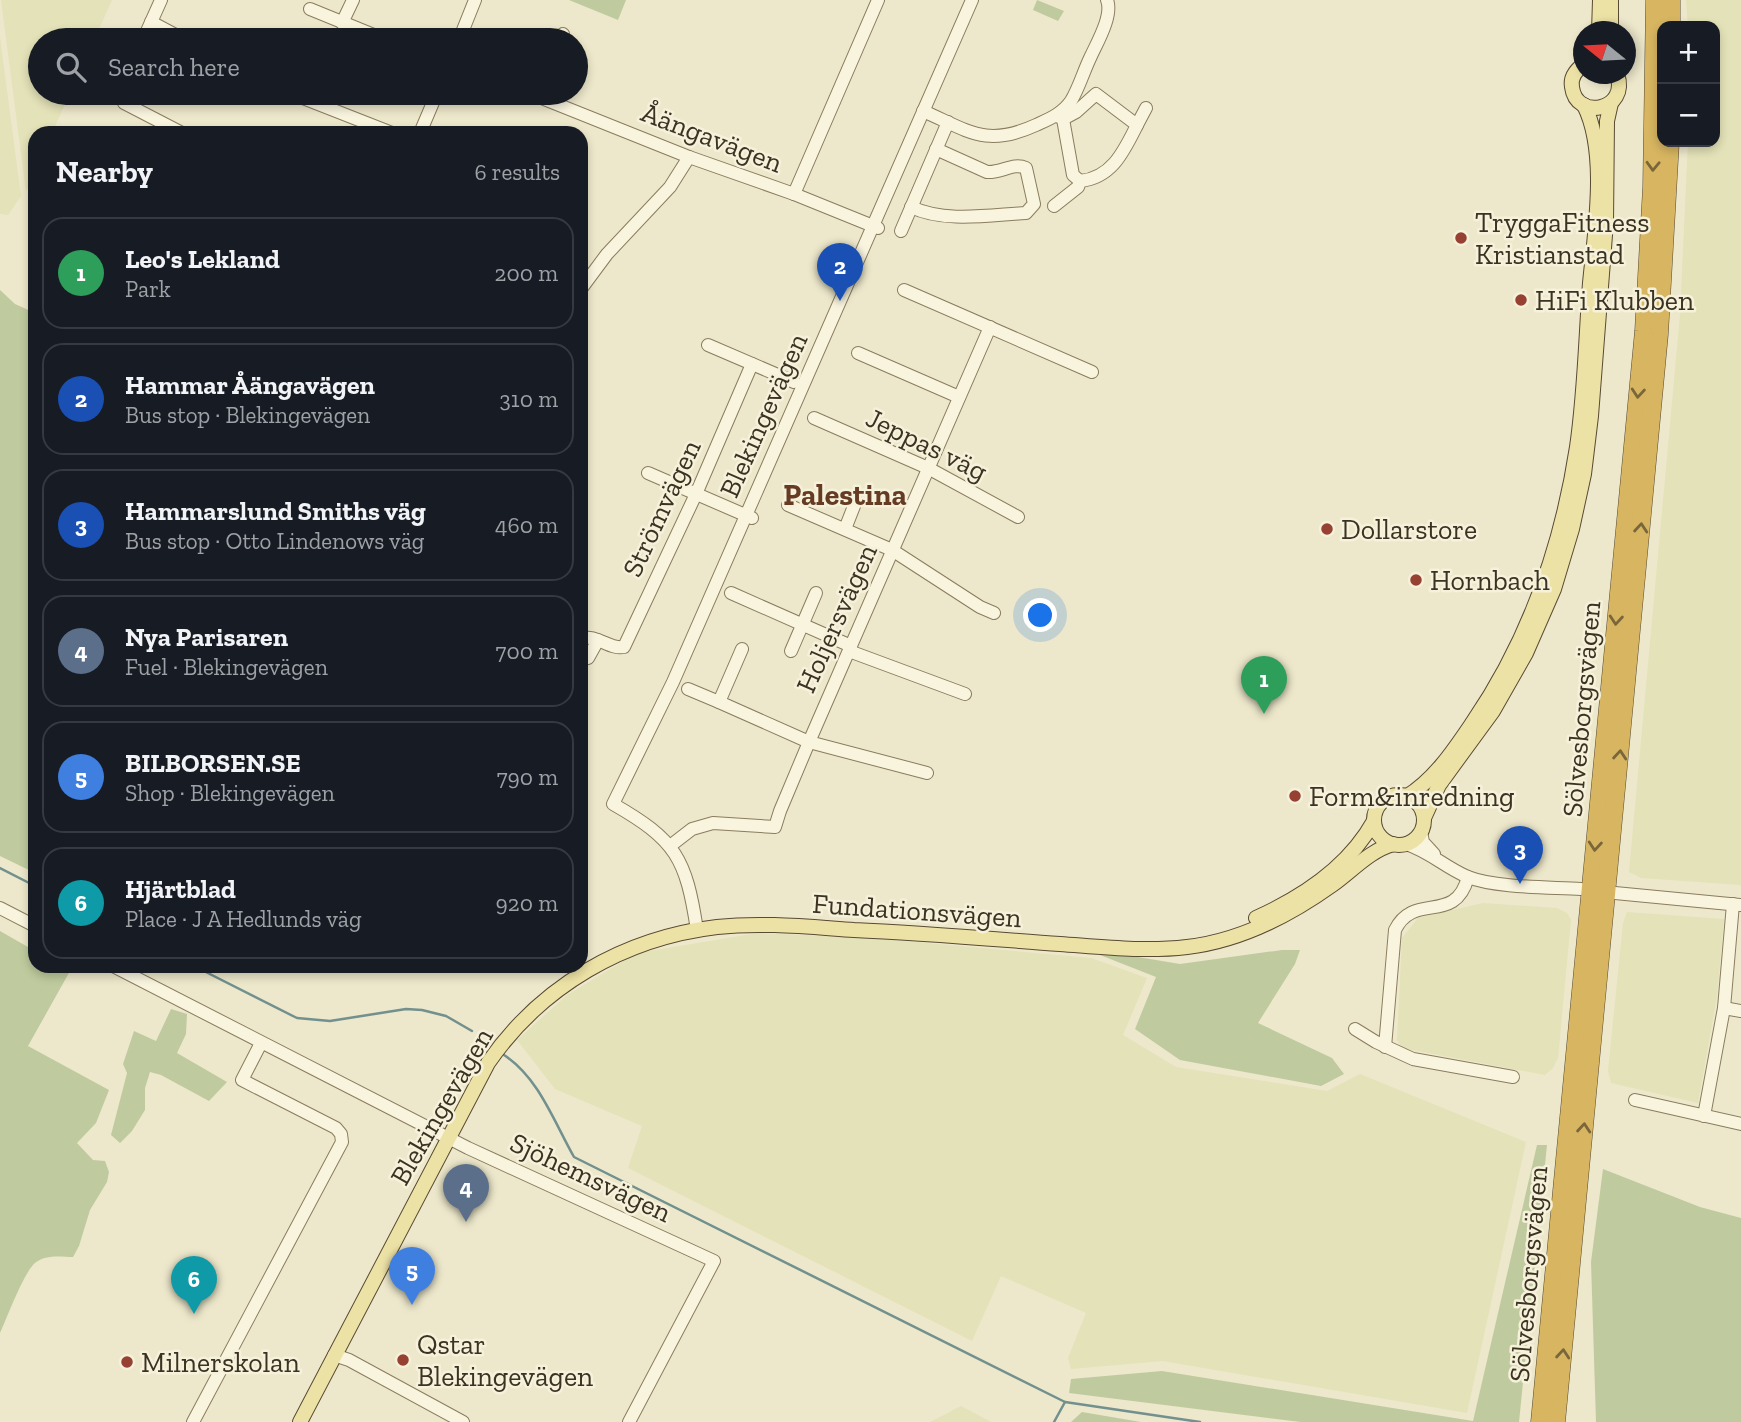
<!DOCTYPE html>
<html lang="en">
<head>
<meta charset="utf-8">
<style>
  :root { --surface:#171b24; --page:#242831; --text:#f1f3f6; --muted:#9ea1a6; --line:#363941; --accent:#d93025 }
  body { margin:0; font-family:"Zilla Slab",serif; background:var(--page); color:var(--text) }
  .controls { position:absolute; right:21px; top:21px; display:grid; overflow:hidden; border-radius:14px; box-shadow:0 4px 10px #0003 }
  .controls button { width:63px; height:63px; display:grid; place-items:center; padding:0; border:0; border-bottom:2px solid var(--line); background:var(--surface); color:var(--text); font:35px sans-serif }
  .compass { position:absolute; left:1573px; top:21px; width:63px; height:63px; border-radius:50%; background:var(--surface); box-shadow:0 4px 10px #0003; rotate:288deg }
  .you { position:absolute; left:1041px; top:616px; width:24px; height:24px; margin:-18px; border:5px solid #fff; border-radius:50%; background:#1a73e8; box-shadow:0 0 0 10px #1a73e833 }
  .badge { display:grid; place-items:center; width:46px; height:46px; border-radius:50%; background:var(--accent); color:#fff; font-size:23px; font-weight:700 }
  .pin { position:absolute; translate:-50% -58px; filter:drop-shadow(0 2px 4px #0008) }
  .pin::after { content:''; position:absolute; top:37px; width:24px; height:21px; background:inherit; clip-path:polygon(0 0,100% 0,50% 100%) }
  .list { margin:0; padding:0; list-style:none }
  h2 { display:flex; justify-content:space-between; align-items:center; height:91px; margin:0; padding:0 28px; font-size:30px }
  h2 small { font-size:23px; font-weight:400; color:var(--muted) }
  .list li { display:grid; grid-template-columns:46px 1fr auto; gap:21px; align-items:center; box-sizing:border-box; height:112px; margin:0 14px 14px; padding:0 14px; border:2px solid var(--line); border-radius:21px }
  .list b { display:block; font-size:26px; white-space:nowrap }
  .list p { margin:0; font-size:23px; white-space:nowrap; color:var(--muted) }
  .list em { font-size:23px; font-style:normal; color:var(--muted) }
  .icon { flex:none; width:38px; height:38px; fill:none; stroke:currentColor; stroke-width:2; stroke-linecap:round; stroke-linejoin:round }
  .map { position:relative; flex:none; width:1741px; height:1422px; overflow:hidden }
  .search { position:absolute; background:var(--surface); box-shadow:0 4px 10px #0003; left:28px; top:28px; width:560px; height:77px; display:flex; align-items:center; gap:18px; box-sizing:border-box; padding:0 24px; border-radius:38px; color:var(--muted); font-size:26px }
  .panel { position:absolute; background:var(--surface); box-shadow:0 4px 10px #0003; left:28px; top:126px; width:560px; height:847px; border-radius:21px }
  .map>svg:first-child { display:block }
  .farmland { fill:#e3e2b8 }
  .green { fill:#bfcb9e }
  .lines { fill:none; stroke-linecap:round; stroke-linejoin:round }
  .stream { stroke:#71908e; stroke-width:2.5 }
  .minor-casing { stroke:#8a7c5f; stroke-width:14 }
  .major-casing { stroke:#584a33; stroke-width:16 }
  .highway-casing { stroke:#584a33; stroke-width:19 }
  .minor { stroke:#f8f4de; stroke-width:12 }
  .major { stroke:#ede2a6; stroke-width:14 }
  .highway { stroke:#d7b561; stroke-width:18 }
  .oneway { stroke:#79663b }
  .poi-dot { fill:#964132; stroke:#f5f1da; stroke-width:2.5 }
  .labels { text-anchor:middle; stroke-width:5; stroke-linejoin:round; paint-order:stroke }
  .street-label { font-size:28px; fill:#3b3222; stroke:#f5f1da }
  .poi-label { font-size:28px; fill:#3b3222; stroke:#f5f1da; text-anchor:start }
  .neighbourhood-label { font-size:30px; font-weight:bold; fill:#663b23; stroke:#f5f1da }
</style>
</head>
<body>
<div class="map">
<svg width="1741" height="1422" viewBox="0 0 1741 1422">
  <rect width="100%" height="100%" fill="#ede8cb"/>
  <!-- farmland -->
  <g class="farmland">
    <polygon points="1,0 112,0 94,40 40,40 40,93 70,93 52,133 35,133 35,172 26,192"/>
    <polygon points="1686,0 1741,0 1741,885 1641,878 1629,872 1680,315 1688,142 1715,142 1715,26 1688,26"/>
    <polygon points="0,37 21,196 8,215 0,214"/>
    <polygon points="1483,903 1557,908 1567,913 1571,920 1558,1058 1553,1068 1545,1075 1402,1048 1397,1040 1402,938 1418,918"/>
    <polygon points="1627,912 1724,919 1717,996 1698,1103 1611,1083 1608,1071 1623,923"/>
    <polygon points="758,933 872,938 1091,958 1147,978 1123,1035 1176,1067 1327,1091 1360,1074 1526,1142 1467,1413 1163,1361 1071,1369 1068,1358 1086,1313 1001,1276 972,1341 628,1168 642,1126 555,1089 517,1040 567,995 637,953"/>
    <polygon points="961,1406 991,1422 930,1422 946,1414"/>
  </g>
  <!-- green -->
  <g class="green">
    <polygon points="569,0 626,0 618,20"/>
    <polygon points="1037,0 1064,11 1058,21 1033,10"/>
    <polygon points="0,290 15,304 35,313 35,873 0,856"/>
    <path d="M0 931 35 951V966H61L70 971 28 1046 109 1090 96 1123 77 1143 93 1160 105 1161 109 1172 107 1182 90 1210 79 1246 73 1257C61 1257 46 1254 35 1263 24 1272 7 1318 0 1333Z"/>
    <polygon points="1282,950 1300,950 1295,964 1258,1023 1332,1058 1344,1074 1321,1086 1180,1060 1135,1029 1156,977 1100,955 1108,952 1180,964"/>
    <polygon points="171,1009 187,1014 186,1034 177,1053 227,1082 209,1101 161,1075 150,1072 145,1088 145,1110 132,1131 120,1143 111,1135 127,1073 123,1064 134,1031 156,1041"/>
    <polygon points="1537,1145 1547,1145 1519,1422 1301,1422 1069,1393 1071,1379 1162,1371 1473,1421"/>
    <polygon points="1603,1169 1700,1207 1741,1218 1741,1422 1596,1422 1591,1262"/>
    <polygon points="1082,1412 1141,1422 1071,1422"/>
  </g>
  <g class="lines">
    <!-- stream -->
    <g class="stream">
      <polyline points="0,868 35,886"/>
      <polyline points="194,966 297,1018 330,1021 406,1009 422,1010 446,1016 472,1031"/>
      <path d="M504 1055C539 1078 554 1122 574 1157L1065 1402 1200 1422"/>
      <polyline points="1054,1422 1065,1402"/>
    </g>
    <defs>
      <g id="minor">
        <polyline points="310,9 386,40"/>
        <polyline points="151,22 185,40"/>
        <polyline points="342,23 353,0"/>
        <polyline points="143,40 161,0"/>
        <polyline points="459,40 475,0"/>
        <polyline points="560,40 563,34"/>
        <polyline points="120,93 124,103 182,133"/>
        <polyline points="290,93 392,133"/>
        <polyline points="529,93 689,157 794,194 878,228"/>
        <path d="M923 111C969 131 986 148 1036 125 1049 119 1062 114 1071 101 1079 88 1084 70 1091 56 1098 41 1113 15 1107 0"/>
        <path d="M1057 116 1063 119 1073 175 1080 181C1112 178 1124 151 1137 125L1096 94 1076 112 1063 119"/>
        <polyline points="1137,125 1146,108"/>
        <polyline points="420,133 437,93"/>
        <polyline points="794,194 878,0"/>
        <polyline points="1054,206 1078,187 1080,181"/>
        <path d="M911 207C945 223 989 215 1026 213L1034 204 1026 168C1013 162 1002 173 987 172L936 149"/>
        <polyline points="901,231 948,122"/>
        <polyline points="581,289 607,254 670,187 689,157"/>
        <polyline points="904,290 1092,372"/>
        <polyline points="708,345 794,382"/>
        <polyline points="858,353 959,397"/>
        <polyline points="814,418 928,468 1018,517"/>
        <polyline points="648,473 752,518"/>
        <polyline points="788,505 892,550 980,607 994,613"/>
        <polyline points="845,529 856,501"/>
        <polyline points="731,593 851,646"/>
        <path d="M581 639C596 633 609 650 624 647L696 494 752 364"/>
        <polyline points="742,649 719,702 809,742 927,773"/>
        <polyline points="791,651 816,593"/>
        <polyline points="849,651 965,694"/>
        <polyline points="581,659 588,658 598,640"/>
        <polyline points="688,689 719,702"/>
        <polyline points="1421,832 1423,842 1434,854"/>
        <path d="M1406 844C1429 851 1446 868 1468 877 1496 888 1550 887 1581 889"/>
        <polyline points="670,846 692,829 713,823 775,827 780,811 809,742 990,327"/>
        <polyline points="1615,893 1740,905"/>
        <polyline points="0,908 35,926"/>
        <path d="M697 930C686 858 676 840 613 804L673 682 972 0"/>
        <polyline points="113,966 468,1148 714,1261 629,1422"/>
        <polyline points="1724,1008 1741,1011"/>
        <polyline points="1355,1029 1376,1042 1413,1059 1513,1077"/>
        <path d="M1385 1047 1395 930C1414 891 1455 926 1468 877"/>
        <polyline points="1635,1100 1741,1124"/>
        <polyline points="1704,1116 1724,1008 1733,904"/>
        <polyline points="334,1355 349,1360 463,1422"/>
        <polyline points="193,1422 342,1142 341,1134 336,1128 242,1080 261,1043"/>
      </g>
      <g id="major">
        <polyline points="1599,32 1600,0"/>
        <polyline points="1611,32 1611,0"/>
        <path d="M1584 64C1576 70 1570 77 1572 87 1576 121 1630 111 1617 74"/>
        <circle cx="1399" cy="820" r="25"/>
        <path d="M1406 797C1435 779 1454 750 1473 722 1529 640 1562 545 1577 447 1585 393 1586 337 1590 283 1595 231 1608 152 1584 105"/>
        <polyline points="1424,818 1439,785 1493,711 1526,653 1554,589 1572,529 1584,474 1591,416 1606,222 1607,121 1611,103"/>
        <path d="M1256 918C1303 897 1349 866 1374 821"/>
        <path d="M300 1422 488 1063C541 986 624 938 717 927 762 922 809 927 854 930 923 933 992 939 1060 944 1102 947 1145 952 1187 947 1239 941 1290 915 1332 885 1352 871 1369 851 1393 844"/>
      </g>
      <g id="highway">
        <polyline points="1671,0 1671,26"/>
        <polyline points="1540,1422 1644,331 1652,187 1655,0"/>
        <polyline points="1556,1422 1659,334 1670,142"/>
      </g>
    </defs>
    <!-- minor casing -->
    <use href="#minor" class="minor-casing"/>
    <!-- major casing -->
    <use href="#major" class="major-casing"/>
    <!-- highway casing -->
    <use href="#highway" class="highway-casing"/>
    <!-- minor -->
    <use href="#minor" class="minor"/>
    <!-- major -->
    <use href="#major" class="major"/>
    <!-- highway -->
    <use href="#highway" class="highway"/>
  </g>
  <!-- one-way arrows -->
  <defs><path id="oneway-chevron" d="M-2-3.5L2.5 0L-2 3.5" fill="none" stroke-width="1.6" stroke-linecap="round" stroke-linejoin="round" transform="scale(1.75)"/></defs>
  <g class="oneway">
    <use href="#oneway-chevron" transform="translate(1653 166) rotate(92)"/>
    <use href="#oneway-chevron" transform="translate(1638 393) rotate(95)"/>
    <use href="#oneway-chevron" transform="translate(1641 528) rotate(-85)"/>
    <use href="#oneway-chevron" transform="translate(1616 620) rotate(95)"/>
    <use href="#oneway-chevron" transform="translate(1620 755) rotate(-85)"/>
    <use href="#oneway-chevron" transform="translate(1595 846) rotate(95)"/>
    <use href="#oneway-chevron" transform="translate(1584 1128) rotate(-85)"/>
    <use href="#oneway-chevron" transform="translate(1563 1354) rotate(-85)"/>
  </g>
  <!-- markers -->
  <g class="poi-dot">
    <circle cx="1461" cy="238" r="7"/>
    <circle cx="1521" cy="300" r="7"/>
    <circle cx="1327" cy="529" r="7"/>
    <circle cx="1416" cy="580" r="7"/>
    <circle cx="1295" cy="796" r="7"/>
    <circle cx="403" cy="1360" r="7"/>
    <circle cx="127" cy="1362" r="7"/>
  </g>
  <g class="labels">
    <!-- street labels -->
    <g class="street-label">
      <text transform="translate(712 137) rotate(21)" y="10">Åängavägen</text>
      <text transform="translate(763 415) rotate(-66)" y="10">Blekingevägen</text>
      <text transform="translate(927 444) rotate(26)" y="10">Jeppas väg</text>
      <text transform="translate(661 508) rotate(-65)" y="10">Strömvägen</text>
      <text transform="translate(836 618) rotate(-66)" y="10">Holjersvägen</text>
      <text transform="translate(1581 709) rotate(-85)" y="10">Sölvesborgsvägen</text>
      <text transform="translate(917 910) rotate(4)" y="10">Fundationsvägen</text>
      <text transform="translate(441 1106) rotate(-60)" y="10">Blekingevägen</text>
      <text transform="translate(591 1177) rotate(25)" y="10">Sjöhemsvägen</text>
      <text transform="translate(1528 1274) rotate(-85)" y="10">Sölvesborgsvägen</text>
    </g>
    <!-- poi labels -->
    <g class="poi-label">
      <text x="1475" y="232">TryggaFitness<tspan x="1475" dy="32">Kristianstad</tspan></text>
      <text x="1535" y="310">HiFi Klubben</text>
      <text x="1341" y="539">Dollarstore</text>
      <text x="1430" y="590">Hornbach</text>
      <text x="1309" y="806">Form&amp;inredning</text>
      <text x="417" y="1354">Qstar<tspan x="417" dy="32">Blekingevägen</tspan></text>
      <text x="141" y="1372">Milnerskolan</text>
    </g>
    <!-- neighbourhood labels -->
    <g class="neighbourhood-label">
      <text x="845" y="505">Palestina</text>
    </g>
  </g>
</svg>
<div class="controls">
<button>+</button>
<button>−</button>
</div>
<svg class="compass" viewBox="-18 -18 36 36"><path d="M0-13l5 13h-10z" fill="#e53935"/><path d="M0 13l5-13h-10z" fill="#9ea1a6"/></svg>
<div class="you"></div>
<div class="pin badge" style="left:1264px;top:714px;background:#2e9e5b">1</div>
<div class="pin badge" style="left:840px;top:301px;background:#1a4fb4">2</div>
<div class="pin badge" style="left:1520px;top:884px;background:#1a4fb4">3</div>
<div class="pin badge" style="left:466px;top:1222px;background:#5c6f8a">4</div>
<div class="pin badge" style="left:412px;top:1305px;background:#3f7fe0">5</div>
<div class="pin badge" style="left:194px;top:1314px;background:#0f9aa8">6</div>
<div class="search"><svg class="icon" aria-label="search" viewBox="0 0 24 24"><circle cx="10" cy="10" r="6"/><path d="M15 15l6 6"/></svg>Search here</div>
<section class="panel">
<h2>Nearby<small>6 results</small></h2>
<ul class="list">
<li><span class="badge" style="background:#2e9e5b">1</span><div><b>Leo's Lekland</b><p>Park</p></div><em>200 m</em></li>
<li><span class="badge" style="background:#1a4fb4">2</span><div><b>Hammar Åängavägen</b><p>Bus stop · Blekingevägen</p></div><em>310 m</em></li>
<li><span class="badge" style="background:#1a4fb4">3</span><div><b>Hammarslund Smiths väg</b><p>Bus stop · Otto Lindenows väg</p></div><em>460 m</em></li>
<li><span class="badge" style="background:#5c6f8a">4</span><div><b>Nya Parisaren</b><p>Fuel · Blekingevägen</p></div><em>700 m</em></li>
<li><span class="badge" style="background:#3f7fe0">5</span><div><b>BILBORSEN.SE</b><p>Shop · Blekingevägen</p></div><em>790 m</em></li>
<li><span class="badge" style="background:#0f9aa8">6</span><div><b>Hjärtblad</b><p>Place · J A Hedlunds väg</p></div><em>920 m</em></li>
</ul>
</section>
</div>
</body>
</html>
